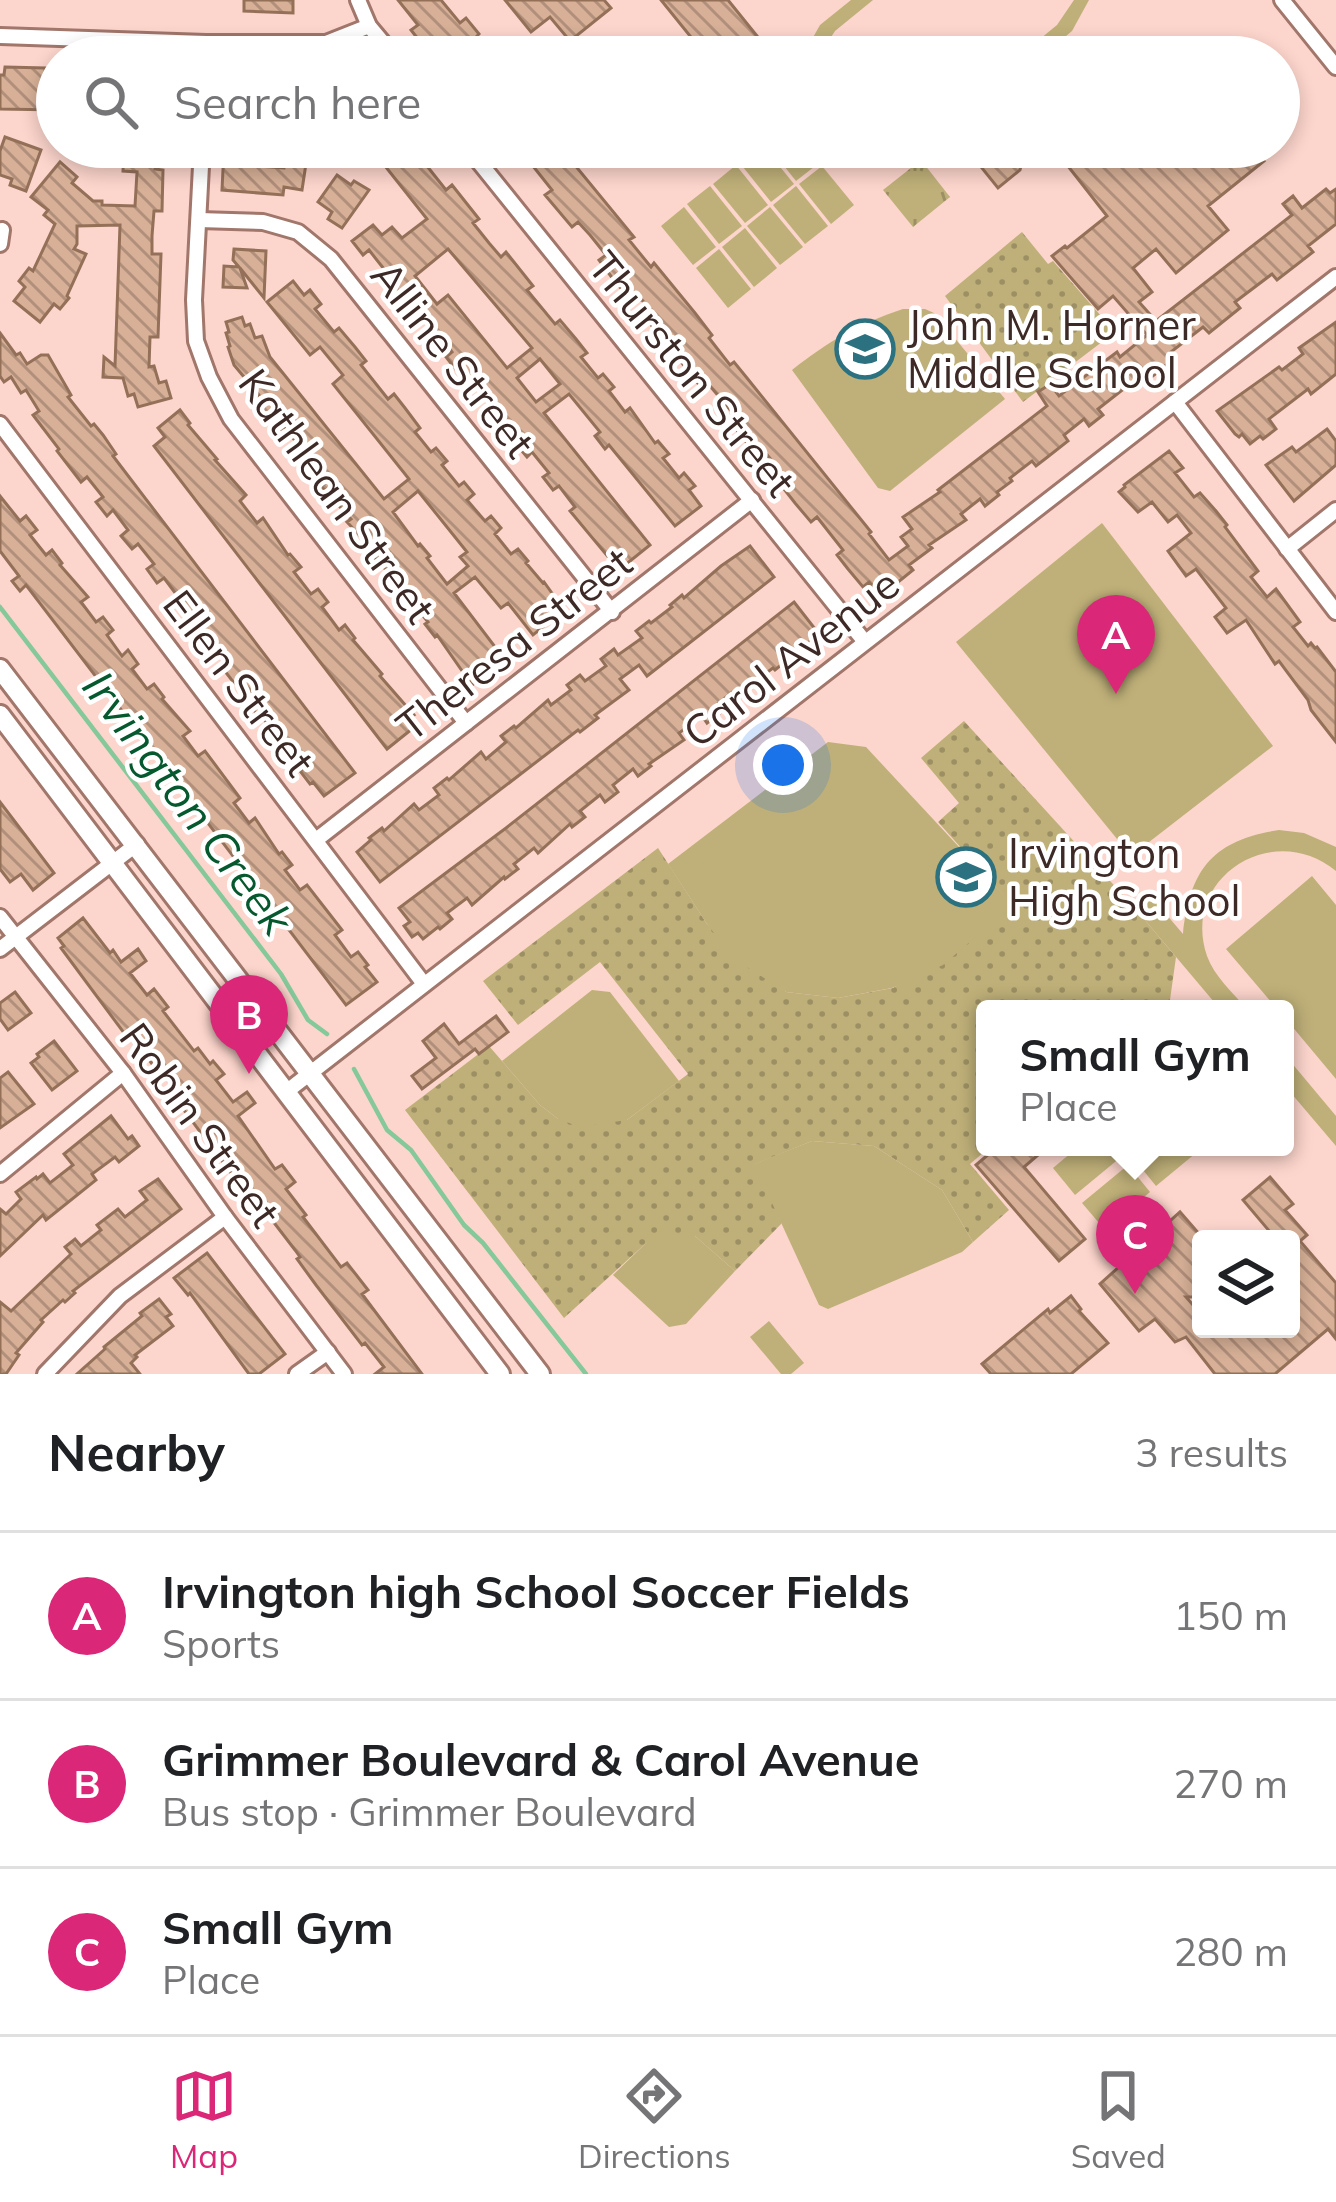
<!DOCTYPE html>
<html lang="en">
<head>
<meta charset="utf-8">
<style>
  :root { --surface:#fff; --page:#f6f6f6; --text:#202124; --muted:#757577; --line:#e0e0e0; --accent:#db2777 }
  body { margin:0; font-family:Mulish,sans-serif; background:var(--page); color:var(--text) }
  .controls { position:absolute; right:36px; bottom:36px; display:grid; overflow:hidden; border-radius:12px; box-shadow:0 6px 18px #0003 }
  .controls button { width:108px; height:108px; display:grid; place-items:center; padding:0; border:0; border-bottom:3px solid var(--line); background:var(--surface); color:var(--text); font:60px sans-serif }
  .you { position:absolute; left:783px; top:765px; width:42px; height:42px; margin:-30px; border:9px solid #fff; border-radius:50%; background:#1a73e8; box-shadow:0 0 0 18px #1a73e833 }
  .badge { display:grid; place-items:center; width:78px; height:78px; border-radius:50%; background:var(--accent); color:#fff; font-size:39px; font-weight:700 }
  .pin { position:absolute; translate:-50% -99px; filter:drop-shadow(0 3px 6px #0008) }
  .pin::after { content:''; position:absolute; top:63px; width:42px; height:36px; background:inherit; clip-path:polygon(0 0,100% 0,50% 100%) }
  .popup { position:absolute; left:976px; top:1000px; width:318px; height:156px; box-sizing:border-box; display:grid; place-content:center; border-radius:12px; background:var(--surface); filter:drop-shadow(0 3px 9px #0005); font-size:39px; white-space:nowrap; color:var(--muted) }
  .popup b { font-size:45px; color:var(--text) }
  .popup::after { content:''; position:absolute; left:50%; top:100%; margin-left:-24px; border:24px solid transparent; border-top-color:var(--surface) }
  .list { margin:0; padding:0; list-style:none }
  h2 { display:flex; justify-content:space-between; align-items:center; height:156px; margin:0; padding:0 48px; font-size:51px }
  h2 small { font-size:39px; font-weight:400; color:var(--muted) }
  .list li { display:grid; grid-template-columns:78px 1fr auto; gap:36px; align-items:center; box-sizing:border-box; height:168px; padding:0 48px; border-top:3px solid var(--line) }
  .list b { display:block; font-size:45px; white-space:nowrap }
  .list p { margin:0; font-size:39px; white-space:nowrap; color:var(--muted) }
  .list em { font-size:39px; font-style:normal; color:var(--muted) }
  .icon { flex:none; width:66px; height:66px; fill:none; stroke:currentColor; stroke-width:2; stroke-linecap:round; stroke-linejoin:round }
  .map { position:relative; flex:none; width:1336px; height:1374px; overflow:hidden }
  .search { position:absolute; background:var(--surface); box-shadow:0 6px 18px #0003; left:36px; right:36px; top:36px; height:132px; display:flex; align-items:center; gap:30px; box-sizing:border-box; padding:0 42px; border-radius:66px; color:var(--muted); font-size:45px }
  .sheet { height:660px; background:var(--surface) }
  nav { display:flex; justify-content:space-around; align-items:center; box-sizing:border-box; height:168px; border-top:3px solid var(--line); background:var(--surface); font-size:33px; color:var(--muted) }
  nav a { display:grid; justify-items:center; gap:6px }
  nav .on { color:var(--accent) }
  .map>svg:first-child { display:block }
  .grass { fill:url(#grass-dots) }
  .park { fill:url(#park-tufts) }
  .pitch { fill:#bfb079 }
  .lines { fill:none; stroke-linecap:round; stroke-linejoin:round }
  .stream { stroke:#85c89a; stroke-width:4.5 }
  .building { fill:url(#building-back-hatch); stroke:#947059; stroke-width:3; fill-rule:evenodd }
  .street-casing { stroke:#a1766b; stroke-width:20 }
  .secondary-casing { stroke:#a1766b; stroke-width:24 }
  .street { stroke:#fff; stroke-width:14 }
  .secondary { stroke:#fff; stroke-width:18 }
  .labels { text-anchor:middle; stroke-width:9; stroke-linejoin:round; paint-order:stroke }
  .poi-label { font-size:42px; fill:#3d2a26; stroke:#fff; text-anchor:start }
  .street-label { font-size:42px; fill:#3d2a26; stroke:#fff }
  .water-label { font-size:45px; font-style:italic; fill:#06582e; stroke:#fff }
</style>
</head>
<body>
<div class="map">
<svg width="1336" height="1374" viewBox="0 0 1336 1374">
  <defs>
    <pattern id="grass-dots" width="8" height="8" patternUnits="userSpaceOnUse" patternTransform="scale(3)"><rect width="8" height="8" fill="#bfb079"/><path d="M2 2h.1M6 6h.1" fill="none" stroke="#9c8f63" stroke-width="1.8" stroke-linecap="round"/></pattern>
    <pattern id="park-tufts" width="24" height="20" patternUnits="userSpaceOnUse" patternTransform="scale(3)"><rect width="24" height="20" fill="#bfb079"/><path d="M3 7l-1-3M5 7V3M7 7l1-3M15 17l-1-3M17 17v-4M19 17l1-3" fill="none" stroke="#9c8f63"/></pattern>
    <pattern id="building-back-hatch" width="6" height="6" patternUnits="userSpaceOnUse" patternTransform="scale(3)"><rect width="6" height="6" fill="#d7b097"/><path d="M-1 5l2 2M0 0l6 6M5-1l2 2" fill="none" stroke="#b08f7b"/></pattern>
  </defs>
  <rect width="100%" height="100%" fill="#fcd5cc"/>
  <!-- grass -->
  <g class="grass">
    <polygon points="1022,232 1048,264 1053,261 1115,332 1023,402 945,296"/>
    <polygon points="964,721 1133,906 1176,957 1170,1000 1158,1009 985,1009 985,1147 990,1147 970,1164 1009,1210 973,1242 942,1190 874,1146 812,1141 755,1164 782,1223 735,1271 695,1236 645,1244 564,1318 405,1110 489,1046 540,1105 558,1119 627,1120 688,1074 600,962 518,1025 483,981 658,848 707,924 786,992 838,998 893,988 1012,905 938,822 959,803 921,758"/>
  </g>
  <!-- park -->
  <polygon class="park" points="921,160 950,197 913,227 883,190"/>
  <!-- pitch -->
  <g class="pitch">
    <polygon points="851,0 873,0 835,31 818,57 802,57 820,25"/>
    <polygon points="1074,0 1089,0 1072,31 1041,57 1018,57 1057,25"/>
    <polygon points="758,147 764,147 794,184 771,202 739,162"/>
    <polygon points="769,147 807,147 819,163 796,181"/>
    <path d="M831 147 876 149 930 147C897 168 864 169 831 147Z"/>
    <polygon points="736,165 768,205 745,223 713,184"/>
    <polygon points="822,166 854,205 831,224 799,184"/>
    <polygon points="710,186 742,226 719,244 687,204"/>
    <polygon points="796,186 828,226 805,244 773,205"/>
    <polygon points="684,207 716,247 693,265 661,226"/>
    <polygon points="770,207 803,247 780,265 747,226"/>
    <polygon points="745,228 777,268 754,287 722,247"/>
    <polygon points="719,249 751,289 728,308 696,268"/>
    <path d="M903 309H925L934 313 1005 399 890 491 878 488 792 370C827 342 860 323 903 309Z"/>
    <polygon points="1102,523 1273,746 1131,856 956,642"/>
    <polygon points="828,742 866,747 1013,905 943,965 892,988 838,998 786,992 734,959 707,924 668,864"/>
    <path d="M1279 830 1304 833 1336 847V871C1274 819 1180 877 1207 956 1214 976 1233 993 1247 1009H1220L1133 906 1148 893 1183 934C1190 869 1213 840 1279 830Z"/>
    <polygon points="1312,876 1336,905 1336,1079 1285,1018 1285,1009 1277,1009 1226,949"/>
    <polygon points="592,990 610,992 679,1081 627,1120 580,1127 558,1119 540,1105 502,1061"/>
    <polygon points="1285,1055 1336,1116 1336,1146 1285,1086"/>
    <polygon points="812,1141 874,1146 942,1190 973,1242 962,1252 828,1309 819,1305 754,1164"/>
    <polygon points="1078,1147 1113,1147 1121,1157 1075,1195 1053,1168"/>
    <polygon points="1148,1147 1201,1147 1202,1148 1156,1186 1134,1159"/>
    <polygon points="1128,1165 1150,1192 1105,1230 1082,1203"/>
    <polygon points="669,1232 695,1236 735,1271 686,1324 669,1327 613,1275 645,1244"/>
    <polygon points="769,1321 804,1363 791,1374 781,1374 750,1337"/>
  </g>
  <g class="lines">
    <!-- stream -->
    <g class="stream">
      <polyline points="0,607 281,974 308,1020 327,1034"/>
      <polyline points="354,1069 387,1130 411,1150 464,1225 483,1243 586,1374"/>
    </g>
  </g>
  <!-- building -->
  <g class="building">
    <polygon points="244,0 293,0 293,13 244,11"/>
    <polygon points="398,0 441,0 460,23 466,18 479,34 473,40 487,57 444,57 429,38 422,44 411,30 418,25"/>
    <polygon points="505,0 604,0 611,8 570,41 550,17 531,32"/>
    <polygon points="661,0 728,0 765,46 752,57 707,57"/>
    <polygon points="5,67 45,68 45,77 57,77 57,110 0,109 0,75 4,75"/>
    <polygon points="5,137 41,150 26,191 10,185 12,179 0,175 0,151"/>
    <polygon points="124,147 156,152 155,169 163,170 162,211 154,211 152,236 152,254 161,254 158,337 150,337 149,367 154,366 159,383 166,381 171,398 138,407 134,394 128,396 123,378 103,377 104,357 115,366 120,225 77,226 77,244 74,249 86,254 67,296 69,298 60,309 54,304 40,322 14,301 25,287 19,281 29,268 33,271 55,224 44,215 48,210 31,197 60,162 77,177 72,183 93,201 102,201 102,205 135,206 137,172 123,171"/>
    <path d="M370 147H430L419 156 446 190 452 185 479 219 473 223 489 243 501 257 506 252 533 286 527 290 555 324 560 320 576 339 587 353 581 357 598 378 603 374 614 387 609 391 625 412 630 408 655 443 658 441 669 454 663 458 679 478 684 473 695 486 689 490 701 506 675 526 609 445 605 449 595 436 600 432 569 394 544 413 650 545 619 570 570 511 575 507 559 486 553 490 543 477 549 473 532 452 527 457 516 444 522 439 505 419 500 423 489 409 494 405 478 385 472 390 446 357 452 352 436 331 425 318 418 323 392 290 397 285 380 264 369 250 363 255 352 241 373 225 382 235 392 227 402 238 427 219ZM448 249 532 348 507 368 448 295 437 304 415 276ZM540 359 560 384 536 402 517 378Z"/>
    <polygon points="507,147 560,147 634,237 629,240 651,267 654,263 695,313 712,335 709,338 730,365 734,362 747,378 871,532 869,534 889,560 908,546 901,537 912,529 903,517 940,492 938,490 1047,406 1038,392 1050,384 1059,396 1117,352 1120,357 1147,335 1113,296 1098,309 1052,256 1065,246 1067,248 1107,216 1053,147 1145,147 1154,158 1167,147 1252,147 1264,161 1208,206 1228,230 1176,273 1156,249 1133,268 1152,292 1139,302 1156,321 1292,215 1283,204 1293,196 1302,208 1326,189 1330,193 1336,189 1336,224 1308,246 1313,252 1277,280 1272,274 1235,302 1240,308 1209,333 1203,327 1167,355 1171,361 1158,372 1139,386 1135,380 1098,409 1103,415 1089,426 1084,419 1064,435 1068,441 1045,459 1036,466 1032,461 1010,478 1012,481 997,492 999,495 985,506 980,499 961,514 966,520 929,545 932,548 909,565 913,570 881,596 869,582 863,587 848,569 837,555 843,550 817,517 811,522 795,503 784,489 791,484 764,451 757,456 732,424 738,419 710,386 704,391 693,377 678,358 684,353 669,334 663,339 652,326 658,320 642,300 638,300 628,289 624,292 613,279 599,260 606,255 590,235 578,222 572,227 545,195 552,190 525,156 518,161"/>
    <polygon points="965,147 1006,147 1021,166 1020,170 998,188"/>
    <polygon points="224,149 245,150 244,165 284,168 286,154 307,157 302,190 284,187 283,195 222,190"/>
    <polygon points="337,175 351,185 354,181 369,190 342,228 328,219 332,212 318,202"/>
    <polygon points="234,249 266,251 264,298 240,268 247,288 223,287 224,266 239,267 233,260"/>
    <path d="M293 281 304 295 310 290 321 304 315 309 334 332 339 328 355 347 366 361 361 365 388 399 394 394 405 408 420 428 415 432 431 452 436 448 447 461 442 465 459 486 464 482 474 494 467 500 485 521 491 516 501 528 495 534 511 554 518 549 528 561 526 563 543 583 544 582 564 610 533 635 508 603 501 608 475 577 454 593 505 660 472 685 437 635 435 637 425 624 428 622 411 601 408 603 398 590 402 587 373 556 377 554 347 522 351 519 321 486 327 482 310 462 305 466 295 453 301 448 284 427 278 431 253 400 259 395 234 365 228 347 230 346 226 333 229 332 226 322 242 317 245 326 250 324 255 338 262 336 270 357 384 499 409 479 333 384 343 375 320 347 310 355 267 302ZM418 491 467 552 460 557 468 566 447 584 427 558 430 556 420 544 418 546 393 512Z"/>
    <polygon points="1336,322 1336,374 1311,394 1308,389 1269,419 1276,429 1263,439 1260,436 1250,444 1242,434 1239,437 1235,434 1217,411 1279,367 1282,370 1303,354 1299,348"/>
    <polygon points="0,333 16,355 20,353 27,364 41,355 48,355 71,395 68,397 91,426 94,424 103,435 116,454 113,456 355,773 324,796 313,782 310,784 300,771 307,765 292,745 285,750 261,715 259,717 249,704 256,698 240,677 234,683 224,670 230,665 215,645 208,650 198,637 201,634 173,603 179,598 164,578 157,583 147,569 154,564 138,544 132,549 121,536 128,530 113,510 107,516 96,502 103,497 87,477 81,482 57,451 59,449 33,415 39,411 26,390 21,393 11,377 4,382 0,376"/>
    <polygon points="180,410 190,423 188,425 217,459 215,460 246,495 240,501 257,523 263,518 288,555 290,554 301,567 294,572 311,594 318,589 328,602 322,607 339,630 345,625 355,638 353,640 382,674 380,676 414,715 411,717 417,725 387,749 154,446 165,437 158,428"/>
    <polygon points="1327,429 1336,441 1336,465 1294,501 1266,465 1292,447 1296,452"/>
    <polygon points="1169,451 1183,468 1175,473 1194,497 1200,493 1216,511 1227,525 1225,527 1258,571 1251,577 1267,597 1276,589 1300,622 1293,627 1308,646 1311,643 1315,648 1317,647 1336,672 1336,742 1311,710 1308,700 1279,661 1275,664 1246,620 1227,633 1215,617 1226,608 1196,569 1186,576 1168,551 1191,533 1177,515 1168,522 1152,502 1138,512 1119,492 1125,487 1124,485"/>
    <polygon points="0,496 20,521 26,516 37,530 30,535 46,555 52,550 62,563 60,565 88,597 81,602 96,622 103,617 113,630 107,635 122,656 128,650 138,664 132,669 147,689 154,684 164,697 162,699 190,731 183,736 198,756 205,751 240,798 234,803 249,823 255,818 279,854 282,852 292,865 285,870 300,890 307,885 342,930 335,935 351,957 358,952 368,965 365,967 377,982 346,1005 195,806 183,815 175,806 187,797 181,788 26,585 20,591 12,581 19,576 0,551"/>
    <polygon points="750,546 774,577 647,676 639,665 620,679 629,690 595,715 598,718 580,732 578,730 380,882 357,852 371,840 369,838 382,828 384,831 414,804 419,810 439,795 434,788 447,778 449,780 481,752 486,759 506,742 501,736 514,726 516,728 548,700 551,705 571,690 567,685 580,675 585,681 606,666 601,659 614,649 618,655 642,638 636,631 649,621 651,623 672,607 670,605 682,595 684,598 721,566"/>
    <polygon points="794,602 819,634 775,670 773,668 751,684 753,687 740,697 735,690 715,706 720,713 707,723 702,716 679,733 684,740 649,764 651,766 638,776 633,769 613,785 618,792 605,802 600,795 580,811 585,817 572,827 570,824 538,853 534,848 514,864 518,869 505,879 504,877 472,905 467,898 447,913 452,919 440,929 438,927 423,939 418,933 412,937 404,926 410,922 399,908 506,828"/>
    <polygon points="0,802 54,873 33,890 21,874 10,882 0,869"/>
    <polygon points="83,918 110,953 113,950 121,962 138,949 146,961 130,973 147,995 154,989 168,1007 163,1011 194,1051 198,1048 210,1064 213,1061 224,1074 216,1080 233,1102 247,1092 255,1103 238,1116 275,1169 282,1165 295,1182 286,1189 306,1215 303,1217 341,1267 347,1263 368,1290 362,1294 422,1374 375,1374 384,1367 365,1343 362,1345 316,1285 297,1259 300,1257 295,1250 262,1207 236,1174 233,1176 181,1106 177,1109 167,1095 178,1087 162,1064 156,1069 130,1035 127,1037 61,948 64,946 58,938"/>
    <polygon points="15,992 31,1013 8,1030 0,1019 0,1003"/>
    <polygon points="496,1016 508,1032 479,1054 475,1049 422,1089 412,1076 436,1058 423,1041 444,1024 459,1044"/>
    <polygon points="54,1041 77,1071 52,1090 31,1063 39,1057 37,1054"/>
    <polygon points="8,1072 34,1104 0,1128 0,1078"/>
    <polygon points="111,1116 128,1139 132,1136 139,1146 119,1162 115,1157 92,1174 96,1180 46,1220 43,1215 0,1256 0,1209 6,1214 21,1199 16,1192 36,1177 37,1179 43,1174 50,1183 73,1165 64,1154"/>
    <polygon points="997,1147 1032,1147 1038,1155 1024,1167 1085,1239 1059,1261 976,1165"/>
    <polygon points="1270,1177 1293,1204 1285,1210 1307,1235 1300,1241 1336,1283 1336,1339 1328,1329 1275,1374 1215,1374 1186,1337 1175,1342 1155,1319 1139,1331 1100,1284 1180,1212 1201,1236 1201,1297 1186,1297 1201,1314 1201,1329 1291,1329 1291,1239 1276,1239 1243,1200"/>
    <polygon points="158,1179 181,1209 73,1291 75,1293 65,1302 63,1300 41,1320 43,1322 16,1353 19,1355 6,1374 0,1374 0,1302 11,1311 71,1254 65,1247 75,1239 81,1246 101,1230 97,1225 118,1209 125,1217 147,1200 140,1191"/>
    <polygon points="207,1253 285,1354 259,1374 249,1374 190,1293 188,1295 174,1278"/>
    <polygon points="1071,1296 1081,1309 1079,1311 1108,1343 1071,1374 991,1374 982,1364 1048,1309 1050,1313"/>
    <polygon points="159,1299 171,1314 166,1317 173,1326 135,1355 137,1357 131,1363 140,1374 77,1374 105,1349 104,1347 142,1316 140,1313"/>
  </g>
  <g class="lines">
    <defs>
      <g id="street">
        <polyline points="358,0 369,26 395,57"/>
        <polyline points="1282,0 1336,67"/>
        <polyline points="0,36 206,43 326,43 369,26"/>
        <polyline points="202,147 194,300 196,341 209,377 231,419 466,723"/>
        <polyline points="467,147 865,642"/>
        <polyline points="199,220 263,222 298,232 331,259 612,612"/>
        <polyline points="0,244 2,230"/>
        <polyline points="1175,402 1336,612"/>
        <polyline points="0,424 424,984"/>
        <polyline points="1287,549 1336,510"/>
        <polyline points="316,840 752,500"/>
        <polyline points="0,917 123,1073 225,1217 344,1374"/>
        <polyline points="0,949 137,844"/>
        <polyline points="286,1092 1336,277"/>
        <polyline points="0,1174 123,1073"/>
        <polyline points="45,1374 120,1296 225,1217"/>
        <polyline points="297,1374 328,1352"/>
      </g>
      <g id="secondary">
        <polyline points="0,669 540,1374"/>
        <polyline points="0,715 500,1374"/>
      </g>
    </defs>
    <!-- street casing -->
    <use href="#street" class="street-casing"/>
    <!-- secondary casing -->
    <use href="#secondary" class="secondary-casing"/>
    <!-- street -->
    <use href="#street" class="street"/>
    <!-- secondary -->
    <use href="#secondary" class="secondary"/>
  </g>
  <!-- icons -->
  <defs>
    <symbol id="school-ring" viewBox="-11 -11 22 22"><circle r="9.5" fill="#fff" stroke="#2b717f" stroke-width="1.5"/><path d="M0-5L7-2L0 1L-7-2ZM-4 1L0 2.5L4 1V4Q0 6-4 4Z" fill="#2b717f"/></symbol>
  </defs>
  <g fill-rule="evenodd">
    <use href="#school-ring" x="832" y="316" width="66" height="66"/>
    <use href="#school-ring" x="933" y="844" width="66" height="66"/>
  </g>
  <g class="labels">
    <!-- poi labels -->
    <g class="poi-label">
      <text x="907" y="340">John M. Horner<tspan x="907" dy="48">Middle School</tspan></text>
      <text x="1008" y="868">Irvington<tspan x="1008" dy="48">High School</tspan></text>
    </g>
    <!-- street labels -->
    <g class="street-label">
      <text transform="translate(453 359) rotate(52)" y="15">Alline Street</text>
      <text transform="translate(692 374) rotate(51)" y="15">Thurston Street</text>
      <text transform="translate(337 496) rotate(54)" y="15">Kathlean Street</text>
      <text transform="translate(514 644) rotate(-38)" y="15">Theresa Street</text>
      <text transform="translate(791 658) rotate(-38)" y="15">Carol Avenue</text>
      <text transform="translate(239 683) rotate(53)" y="15">Ellen Street</text>
      <text transform="translate(200 1125) rotate(54)" y="15">Robin Street</text>
    </g>
    <!-- water labels -->
    <g class="water-label">
      <text transform="translate(188 803) rotate(53)" y="16">Irvington Creek</text>
    </g>
  </g>
</svg>
<div class="controls">
<button><svg class="icon" aria-label="layers" viewBox="0 0 24 24"><path d="M12 4l9 5-9 5-9-5zM3 14l9 5 9-5"/></svg></button>
</div>
<div class="you"></div>
<div class="pin badge" style="left:1116px;top:694px">A</div>
<div class="pin badge" style="left:249px;top:1074px">B</div>
<div class="pin badge" style="left:1135px;top:1294px">C</div>
<div class="popup"><b>Small Gym</b>Place</div>
<div class="search"><svg class="icon" aria-label="search" viewBox="0 0 24 24"><circle cx="10" cy="10" r="6"/><path d="M15 15l6 6"/></svg>Search here</div>
</div>
<section class="sheet">
<h2>Nearby<small>3 results</small></h2>
<ul class="list">
<li><span class="badge">A</span><div><b>Irvington high School Soccer Fields</b><p>Sports</p></div><em>150 m</em></li>
<li><span class="badge">B</span><div><b>Grimmer Boulevard &amp; Carol Avenue</b><p>Bus stop · Grimmer Boulevard</p></div><em>270 m</em></li>
<li><span class="badge">C</span><div><b>Small Gym</b><p>Place</p></div><em>280 m</em></li>
</ul>
</section>
<nav>
<a class="on"><svg class="icon" aria-label="map" viewBox="0 0 24 24"><path d="M3 6l6-2 6 2 6-2v14l-6 2-6-2-6 2zM9 4v14M15 6v14"/></svg>Map</a>
<a><svg class="icon" aria-label="directions" viewBox="0 0 24 24"><path d="M12 3l9 9-9 9-9-9zM9 14v-3h6M13 9l2 2-2 2"/></svg>Directions</a>
<a><svg class="icon" aria-label="saved" viewBox="0 0 24 24"><path d="M7 4h10v16l-5-4-5 4z"/></svg>Saved</a>
</nav>
</body>
</html>
